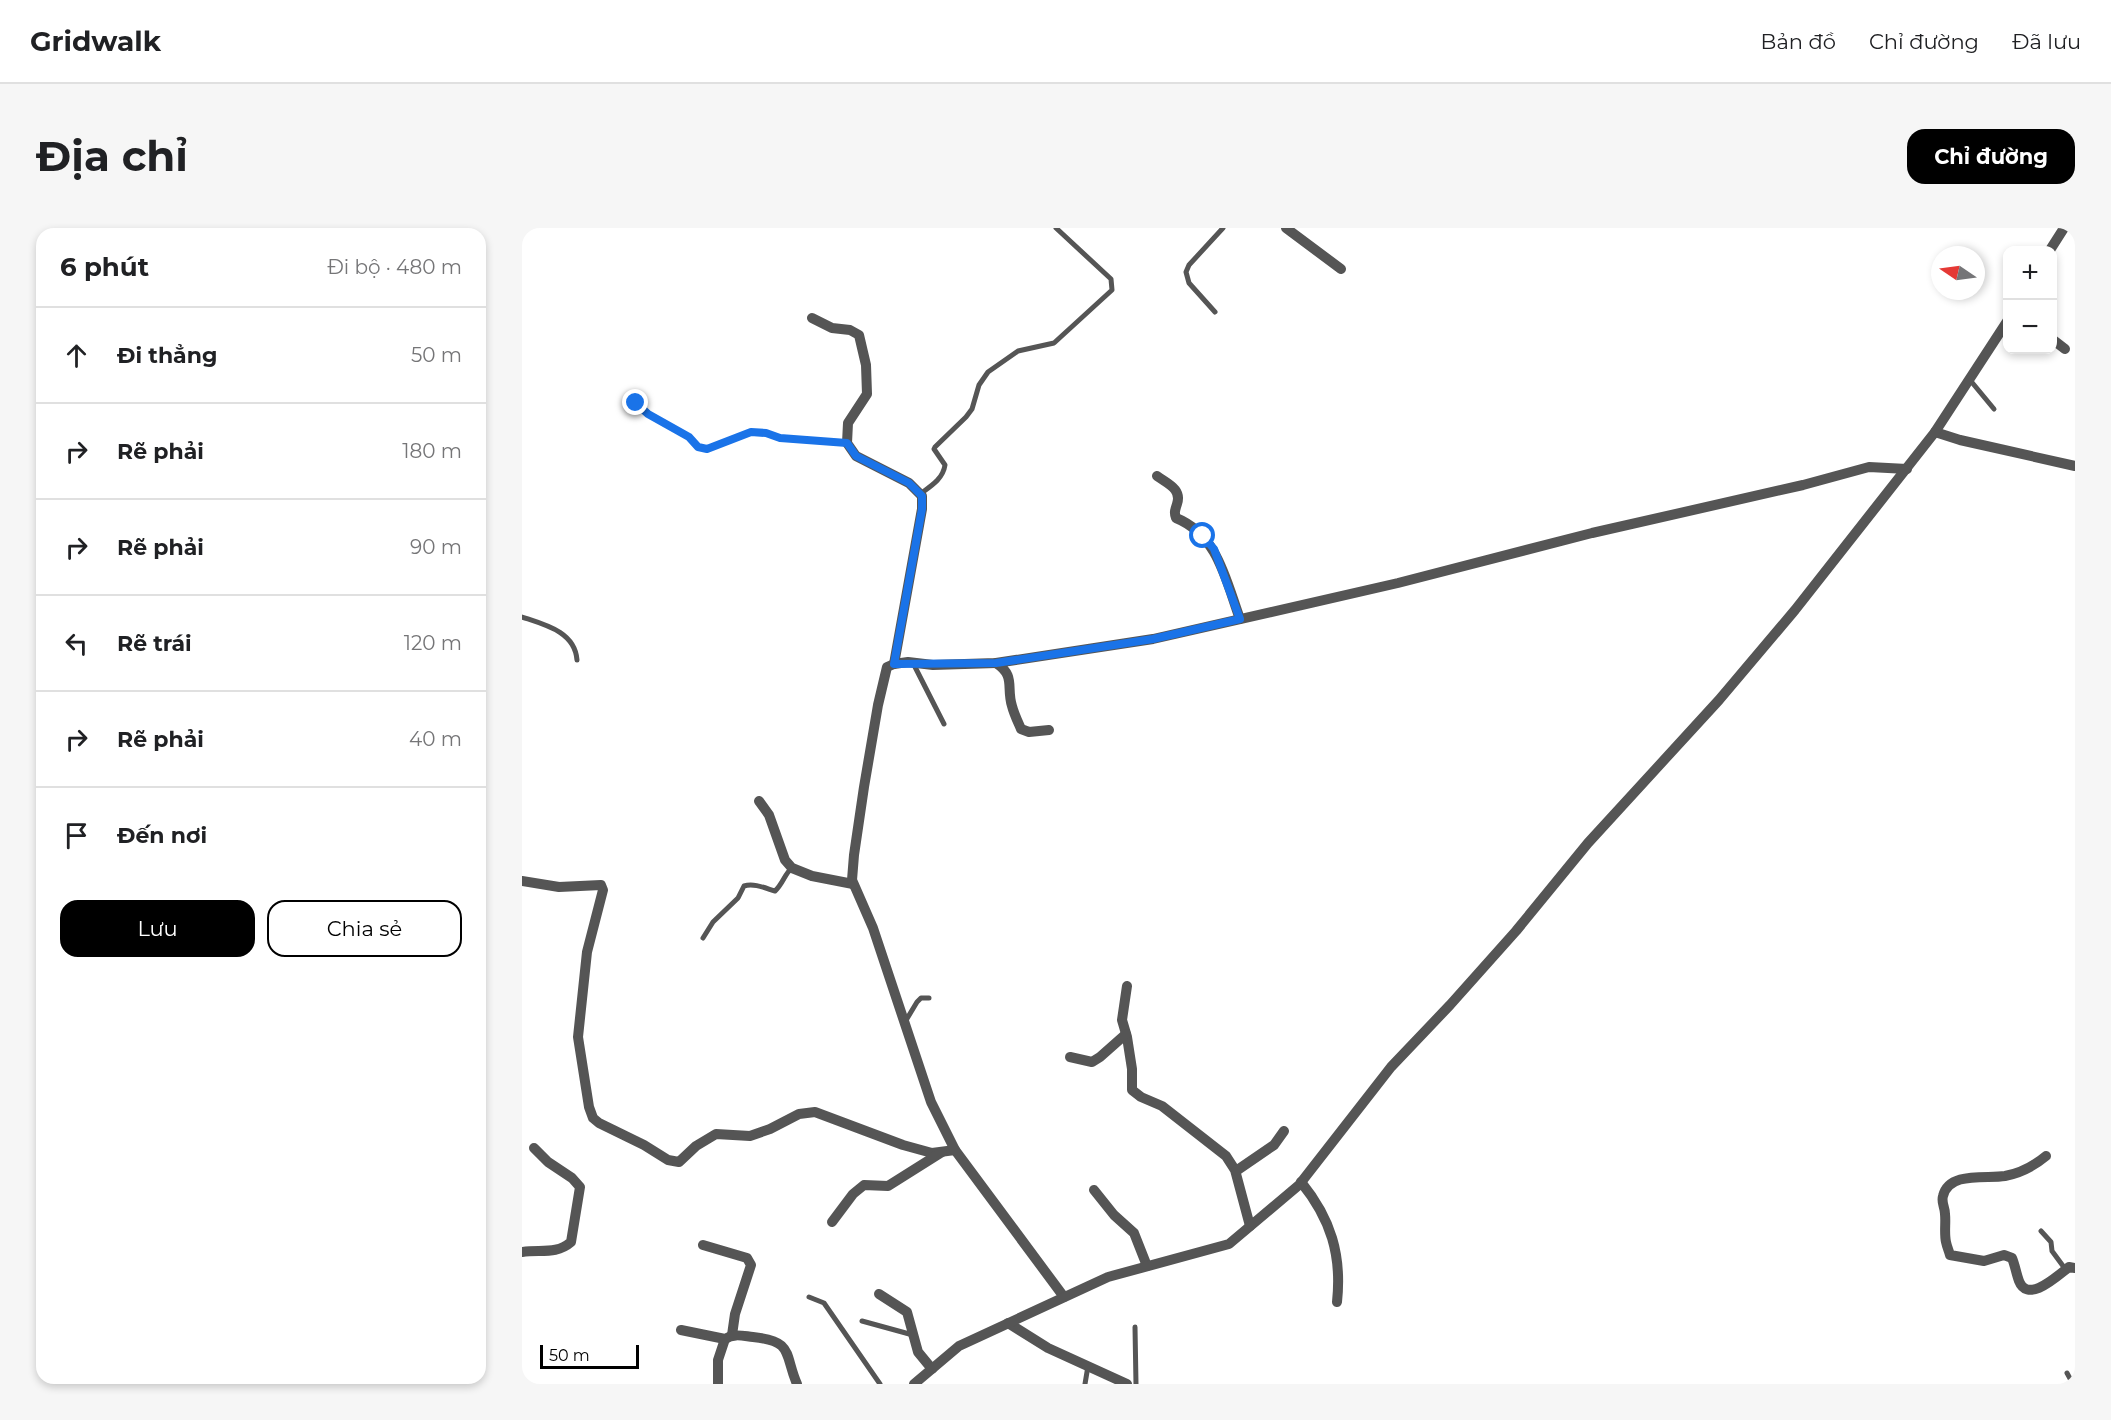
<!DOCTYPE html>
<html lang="vi">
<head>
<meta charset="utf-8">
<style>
  :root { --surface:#fff; --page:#f6f6f6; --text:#202124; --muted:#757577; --line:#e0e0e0; --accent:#000 }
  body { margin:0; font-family:Montserrat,sans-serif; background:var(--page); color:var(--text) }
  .controls { position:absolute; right:18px; top:18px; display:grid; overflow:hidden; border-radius:12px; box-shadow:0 3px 9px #0003 }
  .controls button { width:54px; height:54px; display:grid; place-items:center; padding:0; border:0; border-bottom:2px solid var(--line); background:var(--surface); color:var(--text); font:30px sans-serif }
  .compass { position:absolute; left:1409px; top:18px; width:54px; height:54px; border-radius:50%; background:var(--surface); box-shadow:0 3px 9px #0003; rotate:283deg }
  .scale { position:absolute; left:18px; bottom:15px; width:99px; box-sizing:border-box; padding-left:6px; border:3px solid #000; border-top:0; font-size:16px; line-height:21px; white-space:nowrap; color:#000; -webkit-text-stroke:4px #fff; paint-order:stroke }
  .stop { position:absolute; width:18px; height:18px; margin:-14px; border:4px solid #1a73e8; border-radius:50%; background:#fff }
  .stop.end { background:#1a73e8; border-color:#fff; box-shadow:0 2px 6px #0008 }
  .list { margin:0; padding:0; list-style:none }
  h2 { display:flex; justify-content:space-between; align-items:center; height:78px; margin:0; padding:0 24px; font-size:26px }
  h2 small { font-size:20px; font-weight:400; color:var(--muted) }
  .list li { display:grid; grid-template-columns:39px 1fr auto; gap:18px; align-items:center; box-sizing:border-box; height:96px; padding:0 24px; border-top:2px solid var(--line) }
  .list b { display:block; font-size:22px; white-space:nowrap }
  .list em { font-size:20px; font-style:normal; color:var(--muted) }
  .actions { display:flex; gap:12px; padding:18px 24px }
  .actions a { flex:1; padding:14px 0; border:2px solid var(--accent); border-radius:18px; text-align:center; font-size:21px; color:var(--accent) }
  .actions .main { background:var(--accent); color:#fff }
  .icon { flex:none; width:33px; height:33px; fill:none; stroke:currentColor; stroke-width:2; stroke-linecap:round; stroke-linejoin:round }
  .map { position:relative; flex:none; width:1553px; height:1156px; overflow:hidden; border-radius:18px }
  header { display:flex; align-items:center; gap:36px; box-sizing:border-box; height:84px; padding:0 30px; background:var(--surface); border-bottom:2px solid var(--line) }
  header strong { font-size:28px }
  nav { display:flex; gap:33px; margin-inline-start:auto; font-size:21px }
  .intro { display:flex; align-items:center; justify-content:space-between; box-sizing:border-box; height:144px; padding:0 36px }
  h1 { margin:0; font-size:42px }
  .button { padding:15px 27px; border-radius:18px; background:var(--accent); color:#fff; font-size:21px; font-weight:700 }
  main { display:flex; gap:36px; padding:0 36px }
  aside { flex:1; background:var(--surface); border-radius:18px; box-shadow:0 3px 9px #0003 }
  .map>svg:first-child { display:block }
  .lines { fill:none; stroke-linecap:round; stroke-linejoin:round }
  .service { stroke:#555; stroke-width:5 }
  .minor { stroke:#555; stroke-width:10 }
  .route { stroke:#1a73e8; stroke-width:8 }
</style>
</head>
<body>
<header>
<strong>Gridwalk</strong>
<nav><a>Bản đồ</a><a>Chỉ đường</a><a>Đã lưu</a></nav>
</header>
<div class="intro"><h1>Địa chỉ</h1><a class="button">Chỉ đường</a></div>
<main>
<aside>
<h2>6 phút<small>Đi bộ · 480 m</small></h2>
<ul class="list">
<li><svg class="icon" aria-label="ahead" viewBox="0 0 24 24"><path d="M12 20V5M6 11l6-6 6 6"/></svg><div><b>Đi thẳng</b></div><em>50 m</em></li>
<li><svg class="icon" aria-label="right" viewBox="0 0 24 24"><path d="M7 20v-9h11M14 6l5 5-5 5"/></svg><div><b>Rẽ phải</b></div><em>180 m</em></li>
<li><svg class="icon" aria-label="right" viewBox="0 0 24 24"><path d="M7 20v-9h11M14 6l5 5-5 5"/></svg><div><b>Rẽ phải</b></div><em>90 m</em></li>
<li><svg class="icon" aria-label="left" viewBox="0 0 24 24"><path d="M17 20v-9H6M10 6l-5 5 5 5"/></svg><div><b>Rẽ trái</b></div><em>120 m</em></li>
<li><svg class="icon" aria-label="right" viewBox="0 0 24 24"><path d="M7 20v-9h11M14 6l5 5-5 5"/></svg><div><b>Rẽ phải</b></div><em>40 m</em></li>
<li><svg class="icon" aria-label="arrive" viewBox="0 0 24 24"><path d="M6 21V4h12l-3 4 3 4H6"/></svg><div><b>Đến nơi</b></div></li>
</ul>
<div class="actions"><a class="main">Lưu</a><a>Chia sẻ</a></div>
</aside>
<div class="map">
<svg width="1553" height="1156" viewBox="0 0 1553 1156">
  <rect width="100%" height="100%" fill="#fff"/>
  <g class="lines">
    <!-- service -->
    <g class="service">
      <polyline points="693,84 667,55 664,44 667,37 701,0"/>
      <polyline points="1448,152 1472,181"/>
      <polyline points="114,175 126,186 167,209 176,219 185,221 229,204 244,205 258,210 325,215"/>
      <path d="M398 266C409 258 421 251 423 237L412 221 413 219 444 189 450 181 457 157 466 144 496 123 532 115 590 62 589 51 534 0"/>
      <path d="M0 389C24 397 53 404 55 432"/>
      <polyline points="391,435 422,496"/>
      <path d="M181 710 191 694 216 670 222 658C232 655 243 660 253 663 261 656 263 645 270 640"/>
      <polyline points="383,794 395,774 399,770 407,770"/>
      <polyline points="1519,1003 1529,1014 1530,1023 1544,1042"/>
      <polyline points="287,1069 302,1075 358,1156"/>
      <polyline points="340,1093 391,1107"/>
      <polyline points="613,1099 614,1156"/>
      <polyline points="1545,1145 1551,1156"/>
      <polyline points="563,1156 566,1138"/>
    </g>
    <!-- minor -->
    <g class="minor">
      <polyline points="764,0 819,41"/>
      <polyline points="1528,22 1542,0"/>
      <polyline points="290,90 310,100 328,102 337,107 344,137 345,166 326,195 325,215 334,228 387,255 400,268 400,281 372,436"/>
      <polyline points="1530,111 1543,121"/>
      <polyline points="1413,204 1438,212 1553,238"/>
      <path d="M635 248C646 256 660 261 655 276 653 282 652 285 654 290 696 307 704 353 718 391"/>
      <path d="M474 435C494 448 484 459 490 478 492 486 496 494 499 501L507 504 527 502"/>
      <polyline points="237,573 247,587 263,632 270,640 290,648 331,656"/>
      <polyline points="0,653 37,659 79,657 81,662 65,724 56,809 67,879 71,890 77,895 122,917 146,932 157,934 174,918 194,906 228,908 248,901 277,886 293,884 381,917 410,925 433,922"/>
      <polyline points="605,758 600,792 605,809 610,841 610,862 619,869 640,878 704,928 713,942 728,998"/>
      <polyline points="548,829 570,834 578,829 604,806"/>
      <path d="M1524 928C1512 938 1499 945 1483 948 1464 951 1427 943 1421 968 1419 975 1423 979 1423 986 1424 995 1422 1005 1424 1014 1425 1019 1427 1023 1428 1027L1462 1033 1482 1027 1490 1030C1493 1037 1494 1045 1497 1053 1506 1076 1535 1048 1547 1039L1553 1040"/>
      <polyline points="714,943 752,917 762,903"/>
      <path d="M779 954C809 991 820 1027 815 1074"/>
      <polyline points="572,962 592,987 612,1005 625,1038"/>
      <polyline points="310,994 331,966 342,957 366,958 420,924"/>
      <polyline points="181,1017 225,1030 229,1037 213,1086 210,1107"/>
      <path d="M0 1024C18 1021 34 1027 49 1014L58 959 50 950 26 934 12 920"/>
      <polyline points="357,1066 385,1084 396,1124 410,1141"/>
      <polyline points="542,1069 433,922 409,874 351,700 330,652 332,627 342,559 356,477 365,439 372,436 386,434 411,437 474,435 631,411 876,355 1070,305 1281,257 1347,239 1385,241"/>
      <polyline points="486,1095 526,1120 605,1156"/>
      <path d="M159 1102 203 1111C212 1105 221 1108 231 1109 272 1113 262 1126 275 1156"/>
      <polyline points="196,1156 196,1132 203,1111"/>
      <polyline points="392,1156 437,1118 586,1049 707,1016 777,957 869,839 928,777 994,703 1066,615 1197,472 1273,382 1413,204 1486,92"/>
    </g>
  </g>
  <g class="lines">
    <!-- route -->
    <polyline class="route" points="114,175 126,186 167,209 176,219 185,221 229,204 244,205 258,210 325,215 334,228 387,255 400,268 400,281 372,436 474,435 631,411 718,391 692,321 681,308"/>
  </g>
</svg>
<div class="controls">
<button>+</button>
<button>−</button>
</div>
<svg class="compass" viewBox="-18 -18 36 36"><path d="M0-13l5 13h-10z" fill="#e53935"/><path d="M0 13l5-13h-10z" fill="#757577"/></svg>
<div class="scale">50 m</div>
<div class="stop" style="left:681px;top:308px"></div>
<div class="stop end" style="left:114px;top:175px"></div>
</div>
</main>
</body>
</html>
